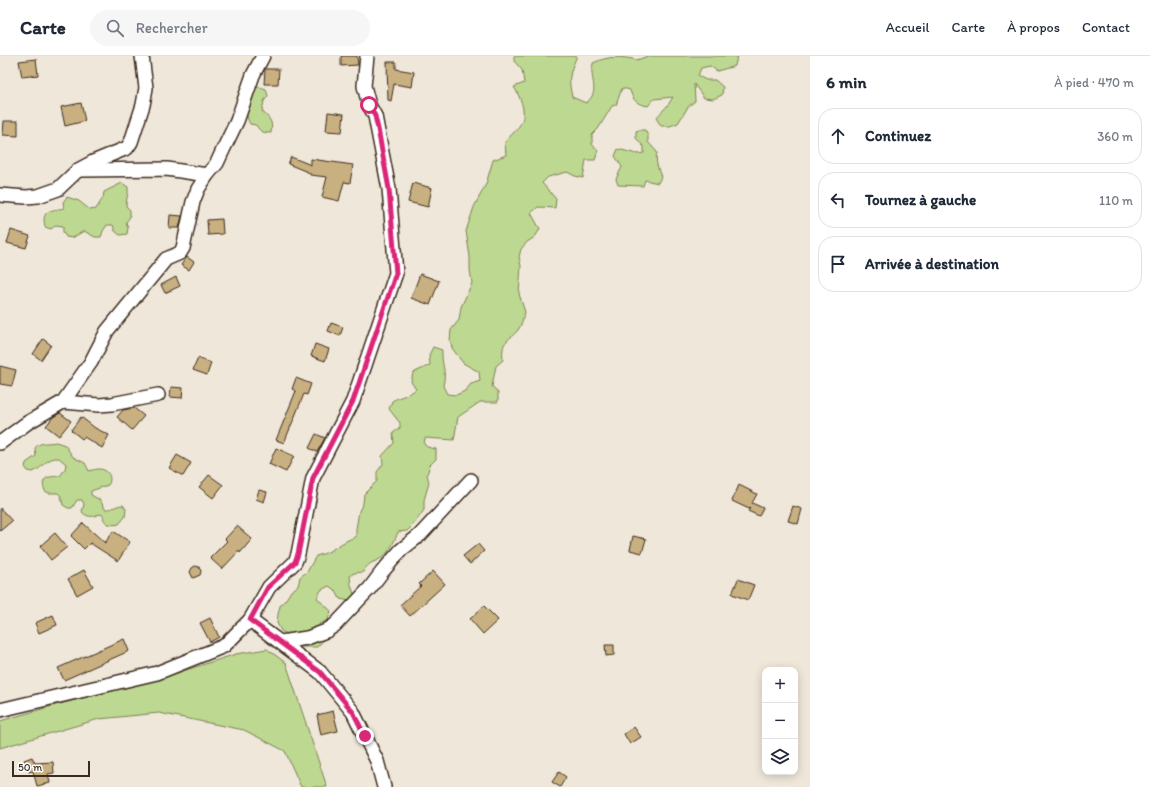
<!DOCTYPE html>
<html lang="fr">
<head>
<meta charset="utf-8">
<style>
  :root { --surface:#fff; --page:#f6f6f7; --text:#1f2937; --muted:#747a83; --line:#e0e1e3 }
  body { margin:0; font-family:Itim,sans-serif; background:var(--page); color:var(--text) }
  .controls { position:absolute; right:12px; bottom:12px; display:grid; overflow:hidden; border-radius:8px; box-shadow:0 2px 10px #0003 }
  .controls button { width:36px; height:36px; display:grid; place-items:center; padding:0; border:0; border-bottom:1px solid var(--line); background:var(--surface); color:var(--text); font:20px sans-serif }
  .scale { position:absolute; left:12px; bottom:10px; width:78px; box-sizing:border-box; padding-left:4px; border:2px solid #3b2a1e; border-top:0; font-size:11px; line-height:14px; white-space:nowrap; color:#3b2a1e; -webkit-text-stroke:3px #fff; paint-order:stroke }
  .stop { position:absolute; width:12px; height:12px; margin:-9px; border:3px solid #db2777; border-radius:50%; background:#fff }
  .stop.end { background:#db2777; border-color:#fff; box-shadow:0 1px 4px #0008 }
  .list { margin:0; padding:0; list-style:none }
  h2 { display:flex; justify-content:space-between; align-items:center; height:52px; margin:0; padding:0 16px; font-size:17px }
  h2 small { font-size:13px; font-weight:400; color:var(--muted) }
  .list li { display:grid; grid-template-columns:26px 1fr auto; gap:12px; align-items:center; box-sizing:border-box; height:56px; margin:0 8px 8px; padding:0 8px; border:1px solid var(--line); border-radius:16px }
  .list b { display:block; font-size:15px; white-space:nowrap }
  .list em { font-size:13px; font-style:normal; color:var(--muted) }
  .icon { flex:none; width:22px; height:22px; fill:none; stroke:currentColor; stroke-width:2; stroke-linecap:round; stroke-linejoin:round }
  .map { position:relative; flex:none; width:810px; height:731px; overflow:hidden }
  header { display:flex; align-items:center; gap:24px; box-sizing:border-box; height:56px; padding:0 20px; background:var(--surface); border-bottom:1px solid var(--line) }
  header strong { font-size:19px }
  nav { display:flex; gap:22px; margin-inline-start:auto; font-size:14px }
  .search { width:280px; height:36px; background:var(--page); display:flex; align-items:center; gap:10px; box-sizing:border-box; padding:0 14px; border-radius:22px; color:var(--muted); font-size:15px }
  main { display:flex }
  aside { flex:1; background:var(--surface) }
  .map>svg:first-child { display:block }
  .green { fill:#bdd890; stroke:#7c8157 }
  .building { fill:#c9b080; stroke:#3b2a1e }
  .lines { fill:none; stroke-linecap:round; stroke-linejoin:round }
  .minor-casing { stroke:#3b2a1e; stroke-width:16 }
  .minor { stroke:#fff; stroke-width:13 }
  .route { stroke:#db2777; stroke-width:5 }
</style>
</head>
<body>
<header>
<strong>Carte</strong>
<div class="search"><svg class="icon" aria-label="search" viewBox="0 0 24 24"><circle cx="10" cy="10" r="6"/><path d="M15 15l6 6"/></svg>Rechercher</div>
<nav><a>Accueil</a><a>Carte</a><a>À propos</a><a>Contact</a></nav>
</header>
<main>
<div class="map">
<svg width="810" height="731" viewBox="0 0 810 731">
  <rect width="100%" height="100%" fill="#efe7d9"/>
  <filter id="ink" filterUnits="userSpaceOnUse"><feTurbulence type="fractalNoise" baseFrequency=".025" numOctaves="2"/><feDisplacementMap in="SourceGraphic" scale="8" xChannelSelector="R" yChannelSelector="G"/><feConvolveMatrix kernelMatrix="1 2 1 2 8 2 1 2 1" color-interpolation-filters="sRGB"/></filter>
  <g filter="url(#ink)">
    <!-- green -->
    <g class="green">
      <path d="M514 0H577C569 18 568 22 572 41L586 47C598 37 593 30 592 17 591 14 593 10 593 7 608 0 620 0 637 4L648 0H739L737 1 735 10 717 15 710 10 701 12 698 20 706 24H715L723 31 722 39 713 43 704 42 694 28 695 45 688 51 678 67 670 70H661L656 62 668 49 673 41 654 43 648 50C637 48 633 45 630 34L622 32 616 49 612 50 598 73 592 79V88L598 95 595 104H586L583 122 575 120 567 116 548 121 542 127 556 143 555 152 538 151 531 157 540 173 535 181 527 186 521 193 519 201 521 210 519 238 525 256C523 261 522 269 518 274 507 287 501 284 503 304L496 310 492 330 498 337V346H480L458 361 454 384 425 382 424 388 427 391 436 393V403L430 409 427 418 429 427 424 444V454L414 468 407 475 398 476C395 484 390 495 383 501 373 508 370 504 363 516L354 517 350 520 351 529 354 538 349 545 340 543 336 535 329 530 321 534 317 542 331 555 328 564 319 568 323 577V585L317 591H299L291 587 289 579 281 575 277 567 278 558 280 550 286 543 291 535 298 530 300 521 307 516 316 500C334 496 339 486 356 481V473L359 455 363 447 364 438 377 425V416L383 408 382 400 394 387 393 377 400 372V367L389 353 392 345C401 340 409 339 416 333L411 326 413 317 430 309 429 299 433 291 442 294C441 309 447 314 443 330L447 338 456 339 465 335 471 328 480 325 479 316 463 307 452 292 450 284 451 274 459 264 461 251 472 227 470 214V201L466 175 474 151 486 128 493 104 506 99 505 86C510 80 519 72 522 65 526 54 520 41 514 31L524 27 522 14 514 5Z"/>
      <path d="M260 31 266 33 268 40 264 45 262 55C270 64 273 64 271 77 263 77 260 76 256 69L250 68C243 56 249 44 254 32Z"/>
      <path d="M639 74H645L648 80V86L657 96C655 106 658 112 661 121L658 127 645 124 643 130 618 129 616 123 622 111 615 100 618 93 637 98 644 97V91L636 82V75Z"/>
      <path d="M122 127 128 131C129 138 126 143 126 150L130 154V161L126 166 128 172 127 178 120 179 115 175 113 169H107L103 175 101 181H95L84 175 72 182 66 181 63 176V170L56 169 51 173 45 171C41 153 51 155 64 152L63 146 67 141 79 145 90 154 96 153 103 142 104 136Z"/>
      <path d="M56 386 65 389 73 401 85 407 89 415C93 414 96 413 99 413 108 413 113 422 108 429L91 435V439L100 444 105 453C112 454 116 449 123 449L126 453 125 461 119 468C111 470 103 468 103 459L99 458C93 461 88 462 82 456L84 448 82 444H77L72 452H68L63 449 61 440 58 437H49L45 435C39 420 50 421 60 420L65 413 66 408 59 402C46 401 43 412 33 416L28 415 25 411 26 407 36 400 35 392C40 385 48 388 56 386Z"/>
      <polygon points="267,593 286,607 327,731 301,731 285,695 244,674 159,657 99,663 0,692 0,665 56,649 161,622 236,598"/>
    </g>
    <!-- building -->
    <g class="building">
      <polygon points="341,0 357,0 358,9 341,10"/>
      <polygon points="36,3 38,19 22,21 19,5"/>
      <polygon points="387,6 396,6 396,13 414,16 412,31 394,28 391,45 388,44"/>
      <polygon points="265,13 279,13 278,28 264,28"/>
      <polygon points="81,47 85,65 65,70 61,51"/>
      <polygon points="328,56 344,58 342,76 326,75"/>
      <polygon points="4,65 18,65 18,80 3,79"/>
      <polygon points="291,101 311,109 311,103 353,109 350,127 344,126 339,145 322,141 327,121 310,119 310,117 288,108"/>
      <polygon points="413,127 432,132 428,151 408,146"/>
      <polygon points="170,159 182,160 179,172 169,172"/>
      <polygon points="222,163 223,178 208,179 207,164"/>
      <polygon points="11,174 30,180 26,192 7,187"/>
      <polygon points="187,201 194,206 189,214 181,209"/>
      <polygon points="420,218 439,225 430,249 411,242"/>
      <polygon points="176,221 180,230 165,237 161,229"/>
      <polygon points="331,267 343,271 340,280 328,275"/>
      <polygon points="43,283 51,289 41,304 33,298"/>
      <polygon points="315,288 329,293 325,305 311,300"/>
      <polygon points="198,302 211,307 207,319 193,314"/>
      <polygon points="0,310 16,314 12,330 0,328"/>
      <polygon points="296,322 311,328 307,339 304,338 284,387 276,384 296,335 292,333"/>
      <polygon points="171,331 183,332 182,342 170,341"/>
      <polygon points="134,352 144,360 132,374 117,361 123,354"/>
      <polygon points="60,357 71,365 59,380 46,370 53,361"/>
      <polygon points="81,361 95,372 109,379 102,392 84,381 82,383 71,374"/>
      <polygon points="316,378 325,382 317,396 309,392"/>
      <polygon points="276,392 294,400 286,416 269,408"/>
      <polygon points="177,399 191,407 183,420 169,412"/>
      <polygon points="209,419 223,429 213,442 199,431"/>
      <polygon points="739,429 757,438 752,447 763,452 759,460 748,455 750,452 749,453 732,445"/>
      <polygon points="259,434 267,436 264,446 256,443"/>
      <polygon points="793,450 802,453 798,468 788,465"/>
      <polygon points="0,452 12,465 0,475"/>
      <polygon points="83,467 105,487 113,475 130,486 118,505 90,487 84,493 71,480"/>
      <polygon points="237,470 252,483 240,497 239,495 222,513 210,502 227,485 225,483"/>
      <polygon points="55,477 67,491 51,504 40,490"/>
      <polygon points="633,480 646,483 642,497 630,494"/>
      <polygon points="478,488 484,495 470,508 463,500"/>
      <polygon points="195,510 199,511 201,515 200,519 193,522 190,516 192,512"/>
      <polygon points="84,514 93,530 77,539 68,523"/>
      <polygon points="433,515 445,528 410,560 400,549 421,530 419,528"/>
      <polygon points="738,523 754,529 748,544 732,538"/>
      <polygon points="484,550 498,564 483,578 470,563"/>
      <polygon points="53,559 57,569 39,577 35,567"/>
      <polygon points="210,562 219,581 210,586 200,567"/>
      <polygon points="124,583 129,595 64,624 58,612"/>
      <polygon points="605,589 614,589 614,599 606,600"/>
      <polygon points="333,655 338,675 321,679 317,659"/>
      <polygon points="634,671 641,681 630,688 624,678"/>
      <polygon points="32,701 35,707 53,706 54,717 48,718 50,727 37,730 33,715 29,716 24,704"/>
      <polygon points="559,716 566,721 560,731 552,726"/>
    </g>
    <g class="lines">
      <defs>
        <g id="minor">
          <polyline points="81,114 167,113 207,119"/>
          <polyline points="0,139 26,141 38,140 58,133 78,114 93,106 127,92 131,86 143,49 146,32 142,0"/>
          <polyline points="63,346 91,306 107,275 166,203 180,197 183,192 193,146 198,133 207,119 217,107 223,94 237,65 253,19 263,0"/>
          <polyline points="0,387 27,367 63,346 99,349 112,348 158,339"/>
          <polyline points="250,564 320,616 353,656 377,705 384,731"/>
          <polyline points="281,586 307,582 326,575 335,569 370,532 382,516 401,494 420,479 471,424"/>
          <polyline points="0,654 157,617 224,590 250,564 269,531 295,506 298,498 313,422 353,345 396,217 389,133 375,60 369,49 364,30 367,0"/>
        </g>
      </defs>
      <!-- minor casing -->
      <use href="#minor" class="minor-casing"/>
      <!-- minor -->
      <use href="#minor" class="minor"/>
    </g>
  </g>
  <g class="lines" filter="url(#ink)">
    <!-- route -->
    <polyline class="route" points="365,680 353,656 320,616 250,564 268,531 295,506 298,498 313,422 353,345 396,217 389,133 378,73 375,60 369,49"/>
  </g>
</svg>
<div class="controls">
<button>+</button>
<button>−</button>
<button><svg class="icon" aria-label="layers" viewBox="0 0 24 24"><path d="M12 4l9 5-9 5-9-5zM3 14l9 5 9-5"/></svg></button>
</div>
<div class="scale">50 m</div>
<div class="stop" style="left:369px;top:49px"></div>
<div class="stop end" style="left:365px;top:680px"></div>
</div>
<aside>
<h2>6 min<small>À pied · 470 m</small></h2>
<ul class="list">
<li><svg class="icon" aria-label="ahead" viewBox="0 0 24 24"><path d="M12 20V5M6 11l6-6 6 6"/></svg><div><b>Continuez</b></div><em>360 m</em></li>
<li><svg class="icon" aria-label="left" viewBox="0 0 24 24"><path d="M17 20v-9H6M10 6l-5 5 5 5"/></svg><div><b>Tournez à gauche</b></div><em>110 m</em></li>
<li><svg class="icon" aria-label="arrive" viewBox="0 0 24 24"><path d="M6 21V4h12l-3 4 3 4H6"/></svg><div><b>Arrivée à destination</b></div></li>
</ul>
</aside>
</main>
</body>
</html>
